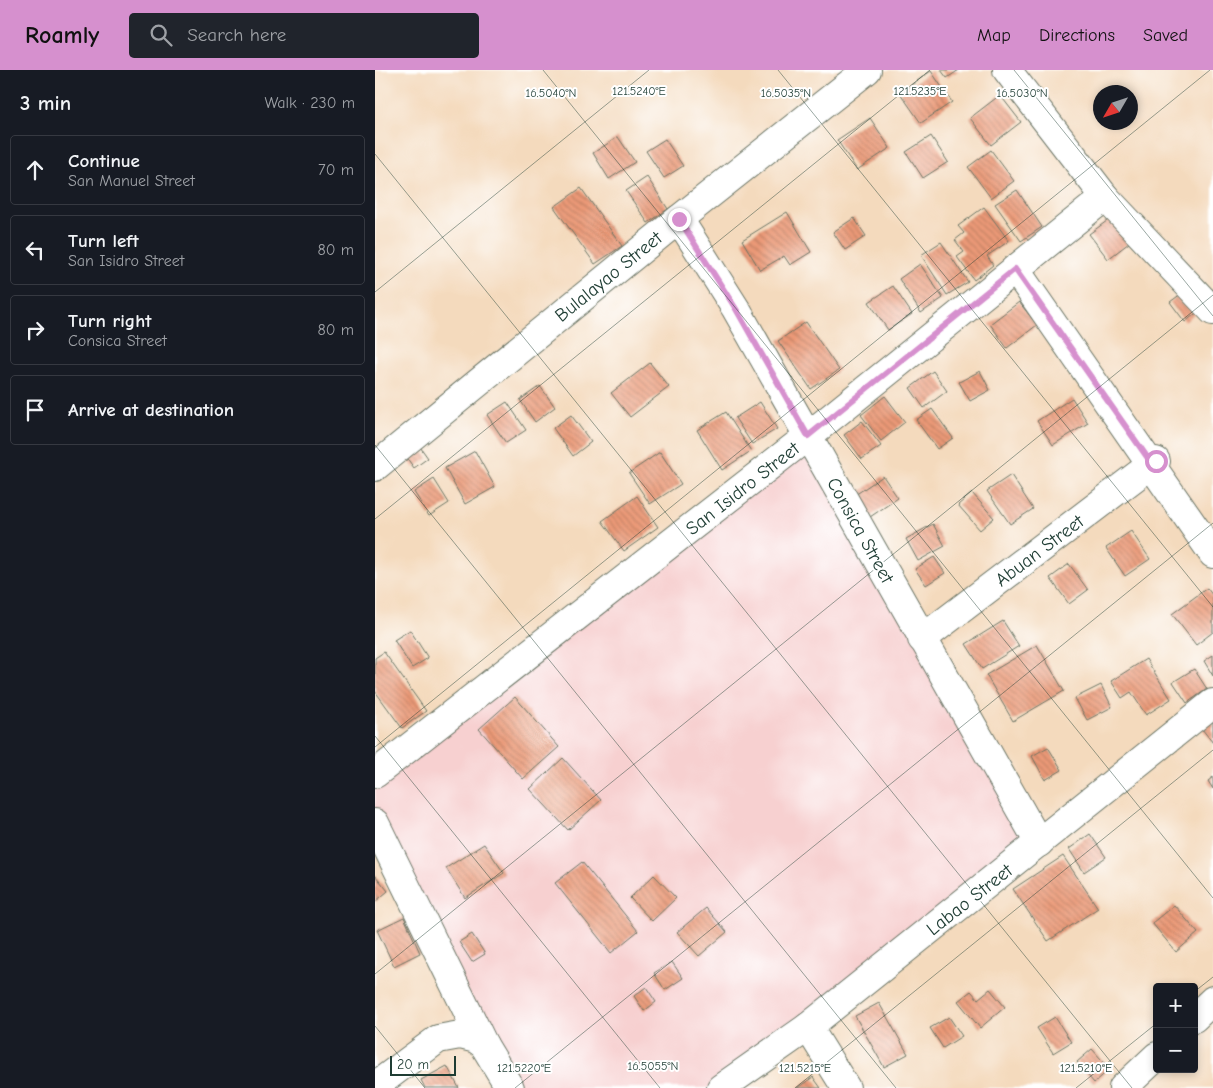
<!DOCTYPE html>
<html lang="en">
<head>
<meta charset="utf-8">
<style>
  :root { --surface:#171b24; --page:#20242c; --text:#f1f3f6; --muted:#9ea1a6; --line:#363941; --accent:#d690ce }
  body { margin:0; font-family:"Comic Neue",sans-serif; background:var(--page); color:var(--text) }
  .controls { position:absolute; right:15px; bottom:15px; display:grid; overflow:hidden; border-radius:5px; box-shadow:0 2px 8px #0003 }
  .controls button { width:45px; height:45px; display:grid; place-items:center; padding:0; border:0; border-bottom:1px solid var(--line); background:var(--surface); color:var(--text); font:25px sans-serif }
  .compass { position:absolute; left:718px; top:15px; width:45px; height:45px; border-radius:50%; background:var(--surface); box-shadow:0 2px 8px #0003; rotate:231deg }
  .scale { position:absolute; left:15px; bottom:12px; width:66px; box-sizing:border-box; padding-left:5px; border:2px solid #1f3d34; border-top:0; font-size:14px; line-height:18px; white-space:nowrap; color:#1f3d34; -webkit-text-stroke:4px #fff; paint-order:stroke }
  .stop { position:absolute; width:15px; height:15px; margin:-11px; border:4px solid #d690ce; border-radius:50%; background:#fff }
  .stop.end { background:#d690ce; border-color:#fff; box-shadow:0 1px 5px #0008 }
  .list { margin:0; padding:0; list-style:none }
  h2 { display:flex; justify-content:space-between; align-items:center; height:65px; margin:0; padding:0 20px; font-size:21px }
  h2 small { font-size:16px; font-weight:400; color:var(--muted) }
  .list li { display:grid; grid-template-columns:32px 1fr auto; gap:15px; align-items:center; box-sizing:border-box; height:70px; margin:0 10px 10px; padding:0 10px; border:1px solid var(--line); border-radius:5px }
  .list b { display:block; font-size:19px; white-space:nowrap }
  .list p { margin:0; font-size:16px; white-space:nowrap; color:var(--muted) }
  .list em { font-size:16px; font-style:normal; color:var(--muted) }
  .icon { flex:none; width:28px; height:28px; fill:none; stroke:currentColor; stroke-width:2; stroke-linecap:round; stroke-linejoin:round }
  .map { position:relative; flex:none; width:838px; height:1018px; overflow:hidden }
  header { display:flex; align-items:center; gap:30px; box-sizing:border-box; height:70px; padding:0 25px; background:var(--accent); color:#111 }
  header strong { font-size:24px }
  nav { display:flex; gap:28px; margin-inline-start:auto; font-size:18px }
  .search { width:350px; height:45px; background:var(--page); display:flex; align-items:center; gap:12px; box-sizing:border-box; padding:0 18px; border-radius:5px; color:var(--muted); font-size:19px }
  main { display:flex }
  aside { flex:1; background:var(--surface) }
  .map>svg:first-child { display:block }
  .built { fill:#f7d0d0 }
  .building { fill:url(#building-back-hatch) }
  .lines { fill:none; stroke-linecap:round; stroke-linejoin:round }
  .minor-casing { stroke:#6a7464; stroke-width:30 }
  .major-casing { stroke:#6a7464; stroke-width:30 }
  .minor { stroke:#fff; stroke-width:28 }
  .major { stroke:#fff; stroke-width:28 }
  .route { stroke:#d690ce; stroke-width:6 }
  .ticks { fill:none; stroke:#1f3d34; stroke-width:1; stroke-opacity:0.45 }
  .labels { text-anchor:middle; stroke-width:4; stroke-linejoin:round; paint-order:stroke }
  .street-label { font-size:19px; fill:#1f3d34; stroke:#fff }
  .ticks-label { font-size:12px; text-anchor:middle; fill:#1f3d34; stroke:#fff; stroke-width:4; stroke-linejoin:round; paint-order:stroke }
</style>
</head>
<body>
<header>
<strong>Roamly</strong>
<div class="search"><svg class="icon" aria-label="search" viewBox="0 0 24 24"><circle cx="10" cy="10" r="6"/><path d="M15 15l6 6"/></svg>Search here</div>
<nav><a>Map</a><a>Directions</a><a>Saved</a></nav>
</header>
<main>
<aside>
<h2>3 min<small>Walk · 230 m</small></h2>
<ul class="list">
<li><svg class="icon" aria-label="ahead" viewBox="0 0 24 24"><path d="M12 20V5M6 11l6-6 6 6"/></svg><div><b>Continue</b><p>San Manuel Street</p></div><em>70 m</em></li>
<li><svg class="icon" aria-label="left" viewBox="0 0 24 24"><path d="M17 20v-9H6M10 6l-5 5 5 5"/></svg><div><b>Turn left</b><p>San Isidro Street</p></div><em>80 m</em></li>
<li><svg class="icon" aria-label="right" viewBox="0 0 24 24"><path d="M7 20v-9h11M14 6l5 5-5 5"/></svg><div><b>Turn right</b><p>Consica Street</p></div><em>80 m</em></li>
<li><svg class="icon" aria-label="arrive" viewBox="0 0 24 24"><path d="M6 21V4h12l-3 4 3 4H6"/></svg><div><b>Arrive at destination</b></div></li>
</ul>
</aside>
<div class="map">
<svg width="838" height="1018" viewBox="0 0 838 1018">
  <defs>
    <pattern id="building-back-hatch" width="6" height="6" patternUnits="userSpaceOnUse" patternTransform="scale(1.25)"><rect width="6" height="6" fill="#eb9977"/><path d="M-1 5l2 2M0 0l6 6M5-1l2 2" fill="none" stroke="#be7e62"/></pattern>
  </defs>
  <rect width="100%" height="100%" fill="#fff"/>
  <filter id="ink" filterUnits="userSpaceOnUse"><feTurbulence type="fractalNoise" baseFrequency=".02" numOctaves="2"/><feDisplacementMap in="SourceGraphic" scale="10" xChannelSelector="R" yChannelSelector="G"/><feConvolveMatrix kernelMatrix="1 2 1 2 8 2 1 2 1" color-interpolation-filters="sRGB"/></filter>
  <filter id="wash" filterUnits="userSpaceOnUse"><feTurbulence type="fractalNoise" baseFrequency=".0096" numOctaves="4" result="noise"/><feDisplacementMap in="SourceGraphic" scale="20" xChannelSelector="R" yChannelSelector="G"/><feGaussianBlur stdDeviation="1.12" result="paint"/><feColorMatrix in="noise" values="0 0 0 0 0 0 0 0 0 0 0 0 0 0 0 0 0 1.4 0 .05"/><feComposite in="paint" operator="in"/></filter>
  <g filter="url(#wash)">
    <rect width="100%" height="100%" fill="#f4dabd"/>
    <!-- built -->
    <polygon class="built" points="433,366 664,773 346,1018 135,1018 0,753 0,704"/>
    <g id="blocks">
      <!-- building -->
      <g class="building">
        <polygon points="566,0 584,0 572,8"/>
        <polygon points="556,1 577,32 546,53 525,23"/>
        <polygon points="625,25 646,52 616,75 595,48"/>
        <polygon points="495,48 515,78 482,100 462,70"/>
        <polygon points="556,66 573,92 548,108 531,82"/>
        <polygon points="243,67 260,92 234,109 218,83"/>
        <polygon points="290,69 308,96 289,108 271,81"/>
        <polygon points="616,80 639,111 616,128 593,97"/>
        <polygon points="272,107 293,139 273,153 251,121"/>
        <polygon points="206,118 247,176 220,194 179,137"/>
        <polygon points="642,120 667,157 646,171 620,134"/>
        <polygon points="609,137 634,171 612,186 618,195 599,210 582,187 589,182 580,170 589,163 583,156"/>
        <polygon points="412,142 436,182 415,195 409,186 385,200 367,170"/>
        <polygon points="479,148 491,166 470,180 458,162"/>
        <polygon points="736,148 754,173 733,189 714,164"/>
        <polygon points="566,172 593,212 572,225 546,185"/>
        <polygon points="545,194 568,228 546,243 524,209"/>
        <polygon points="518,216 537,244 513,260 494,232"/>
        <polygon points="810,221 825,240 810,252 795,232"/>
        <polygon points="644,232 662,255 632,278 615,254"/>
        <polygon points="431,252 464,300 436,319 403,271"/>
        <polygon points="275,293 294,317 255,347 236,323"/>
        <polygon points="558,301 572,321 549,338 535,318"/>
        <polygon points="605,301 615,320 595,331 584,312"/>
        <polygon points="165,316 180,337 160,352 145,330"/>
        <polygon points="510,326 530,352 506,371 486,345"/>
        <polygon points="697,328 713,353 678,375 662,351"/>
        <polygon points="132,332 151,360 131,373 112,345"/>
        <polygon points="385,332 402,359 377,374 360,348"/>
        <polygon points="557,339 578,368 562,379 541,350"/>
        <polygon points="351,342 376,381 347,400 322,360"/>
        <polygon points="196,345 216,372 198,386 178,358"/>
        <polygon points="487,351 506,376 487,389 469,365"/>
        <polygon points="43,374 53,388 39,398 29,384"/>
        <polygon points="100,381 120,417 90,434 70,398"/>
        <polygon points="285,382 306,414 275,434 254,403"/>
        <polygon points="636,405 658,439 635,454 612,421"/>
        <polygon points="508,406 523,428 495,447 480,425"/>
        <polygon points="59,409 74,433 54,446 39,422"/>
        <polygon points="597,423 619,448 605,460 583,435"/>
        <polygon points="262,426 283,457 249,481 227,451"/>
        <polygon points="558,454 570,476 543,491 531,469"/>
        <polygon points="756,461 775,489 750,506 731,478"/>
        <polygon points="559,487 570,503 551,515 540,499"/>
        <polygon points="694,494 713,520 694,534 675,508"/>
        <polygon points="832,518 838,526 838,562 821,575 797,544"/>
        <polygon points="628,551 644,576 607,599 591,574"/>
        <polygon points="35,560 53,588 37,598 19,570"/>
        <polygon points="662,575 689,621 638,651 611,605"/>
        <polygon points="9,582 51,641 27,658 0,621 0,588"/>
        <polygon points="838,585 838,606 829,591"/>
        <polygon points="771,589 796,629 771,645 756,622 747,628 736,611"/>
        <polygon points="819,599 832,619 812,633 798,612"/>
        <polygon points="726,615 737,637 712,650 700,628"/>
        <polygon points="140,627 184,677 148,709 104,659"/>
        <polygon points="838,650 838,673 827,659"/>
        <polygon points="673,677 687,700 670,710 657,686"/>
        <polygon points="188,688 226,730 193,760 155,719"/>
        <polygon points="838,707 838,719 833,711"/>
        <polygon points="715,764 731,787 709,802 694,779"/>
        <polygon points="109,774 129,803 90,828 71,798"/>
        <polygon points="688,786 723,838 673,871 638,819"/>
        <polygon points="207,792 263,861 236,883 180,813"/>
        <polygon points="0,805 13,821 0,832"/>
        <polygon points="279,805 301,828 277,851 255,828"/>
        <polygon points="799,835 823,863 801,882 777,853"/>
        <polygon points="331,838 352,862 324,886 302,862"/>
        <polygon points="29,847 45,883 19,896 2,860"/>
        <polygon points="97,864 110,884 97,892 84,872"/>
        <polygon points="297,892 308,908 290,920 279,903"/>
        <polygon points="271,917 281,932 269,941 259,926"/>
        <polygon points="615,919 630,937 605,958 583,931 596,921 603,929"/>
        <polygon points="504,933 533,984 509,997 480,946"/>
        <polygon points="574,947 587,966 568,978 555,958"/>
        <polygon points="680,947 696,972 678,983 662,958"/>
        <polygon points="717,979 735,999 719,1013 702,992"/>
        <polygon points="72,996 84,1018 50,1018 46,1010"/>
        <polygon points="438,1007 446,1018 422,1018"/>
      </g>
    </g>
  </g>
  <g filter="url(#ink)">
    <use href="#blocks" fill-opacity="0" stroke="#6a7464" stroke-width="1"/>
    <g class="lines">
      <defs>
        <g id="minor">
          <polyline points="632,0 730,127 838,241"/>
          <polyline points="304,149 361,239 664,773"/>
          <polyline points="640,199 838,484"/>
          <polyline points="0,397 304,149 492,0"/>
          <polyline points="547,569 781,391"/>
          <polyline points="0,704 433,366 730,127"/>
          <polyline points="0,753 109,975"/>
          <polyline points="819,948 838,930"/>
          <polyline points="433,957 471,1018"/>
          <polyline points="346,1018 433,957 838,633"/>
          <polyline points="748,1018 782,986"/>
        </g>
        <polyline id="major" points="0,1016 63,969 85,965 101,969 109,975 135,1018"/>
      </defs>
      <!-- minor casing -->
      <use href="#minor" class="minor-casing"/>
      <!-- major casing -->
      <use href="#major" class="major-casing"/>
      <!-- minor -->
      <use href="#minor" class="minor"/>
      <!-- major -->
      <use href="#major" class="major"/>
    </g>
  </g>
  <g class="lines" filter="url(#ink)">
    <!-- route -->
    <polyline class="route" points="304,149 361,239 433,366 640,199 777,394 781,391"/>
  </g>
  <!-- ticks -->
  <path class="ticks" d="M168 0 838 828M403 0 838 537M639 0 838 246M0 84 757 1018M0 222 274 0M0 375 521 1018M0 449 555 0M0 666 285 1018M0 677 835 0M0 904 838 225M819 922 838 907M0 956 50 1018M140 1018 838 453M420 1018 838 680M701 1018 782 953"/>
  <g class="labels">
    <!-- street labels -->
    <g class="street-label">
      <text transform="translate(233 206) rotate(-39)" y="7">Bulalayao Street</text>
      <text transform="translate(367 418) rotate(-38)" y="7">San Isidro Street</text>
      <text transform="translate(486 460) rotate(61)" y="7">Consica Street</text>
      <text transform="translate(664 480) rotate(-37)" y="7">Abuan Street</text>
      <text transform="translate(594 829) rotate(-38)" y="7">Labao Street</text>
    </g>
  </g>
  <g class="ticks-label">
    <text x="264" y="25">121.5240°E</text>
    <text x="545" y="25">121.5235°E</text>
    <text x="411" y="27">16.5035°N</text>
    <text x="176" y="27">16.5040°N</text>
    <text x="647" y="27">16.5030°N</text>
    <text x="278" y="1000">16.5055°N</text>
    <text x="149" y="1002">121.5220°E</text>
    <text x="430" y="1002">121.5215°E</text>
    <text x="711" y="1002">121.5210°E</text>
  </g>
</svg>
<div class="controls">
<button>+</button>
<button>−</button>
</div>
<svg class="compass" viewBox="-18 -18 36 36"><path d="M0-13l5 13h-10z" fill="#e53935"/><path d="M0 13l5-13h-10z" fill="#9ea1a6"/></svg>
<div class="scale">20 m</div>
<div class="stop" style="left:781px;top:391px"></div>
<div class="stop end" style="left:304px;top:149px"></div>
</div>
</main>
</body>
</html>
